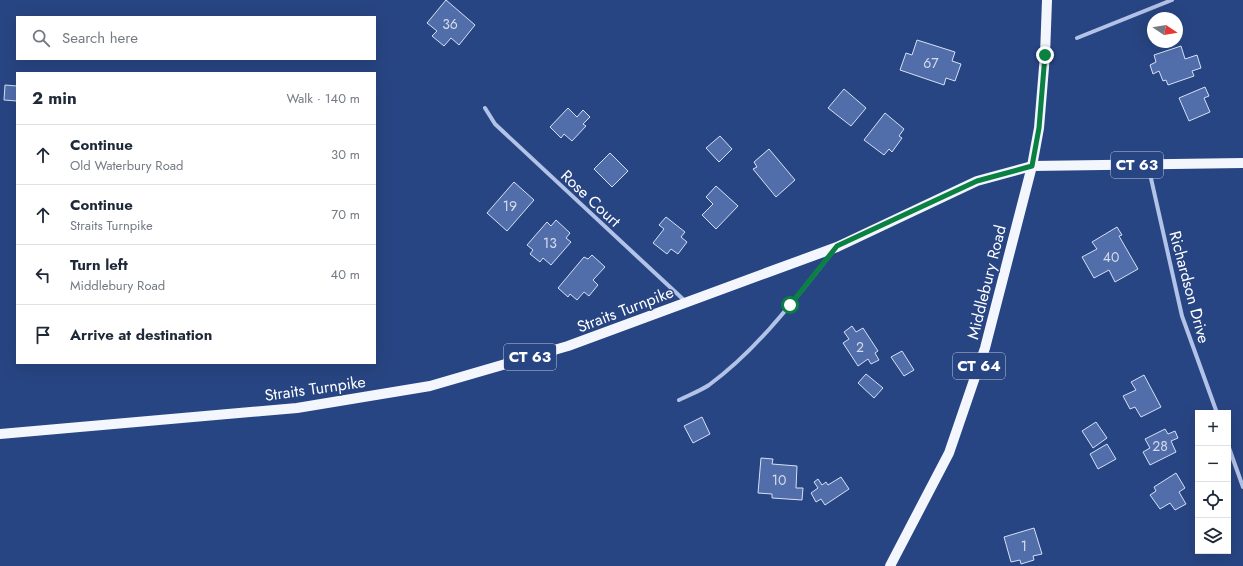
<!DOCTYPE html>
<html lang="en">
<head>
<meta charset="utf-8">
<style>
  :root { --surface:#fff; --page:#f2f2f3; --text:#1f2937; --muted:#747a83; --line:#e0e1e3 }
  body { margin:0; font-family:Jost,sans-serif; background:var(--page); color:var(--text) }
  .controls { position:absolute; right:12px; bottom:12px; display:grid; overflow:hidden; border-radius:0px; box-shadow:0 4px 16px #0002 }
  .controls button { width:36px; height:36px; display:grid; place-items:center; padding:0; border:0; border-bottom:1px solid var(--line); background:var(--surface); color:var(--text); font:20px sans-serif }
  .compass { position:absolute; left:1147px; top:12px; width:36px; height:36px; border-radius:50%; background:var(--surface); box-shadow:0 4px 16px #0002; rotate:102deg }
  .stop { position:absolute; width:12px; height:12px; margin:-9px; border:3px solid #0b8043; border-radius:50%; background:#fff }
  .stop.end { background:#0b8043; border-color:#fff; box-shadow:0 1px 4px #0008 }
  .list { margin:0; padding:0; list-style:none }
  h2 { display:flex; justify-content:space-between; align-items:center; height:52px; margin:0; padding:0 16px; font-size:17px }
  h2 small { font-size:13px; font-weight:400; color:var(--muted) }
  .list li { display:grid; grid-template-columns:26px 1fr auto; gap:12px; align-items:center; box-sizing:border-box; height:60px; padding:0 16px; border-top:1px solid var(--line) }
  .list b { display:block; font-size:15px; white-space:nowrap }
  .list p { margin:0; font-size:13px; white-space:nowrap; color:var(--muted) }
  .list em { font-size:13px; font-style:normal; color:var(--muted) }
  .icon { flex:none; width:22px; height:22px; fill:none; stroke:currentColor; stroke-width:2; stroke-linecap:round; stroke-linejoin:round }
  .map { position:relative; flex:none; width:1243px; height:566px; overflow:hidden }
  .search { position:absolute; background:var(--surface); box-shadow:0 4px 16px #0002; left:16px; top:16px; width:360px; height:44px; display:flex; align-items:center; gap:10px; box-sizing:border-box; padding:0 14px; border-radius:0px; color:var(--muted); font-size:15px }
  .panel { position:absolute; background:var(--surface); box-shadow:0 4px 16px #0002; left:16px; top:72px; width:360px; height:292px; border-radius:0px }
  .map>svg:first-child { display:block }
  .building { fill:#516eab; stroke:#d5e0f5 }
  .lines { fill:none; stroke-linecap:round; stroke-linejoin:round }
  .minor { stroke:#b2c3e7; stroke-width:4 }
  .primary { stroke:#f3f6fd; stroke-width:10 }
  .route { stroke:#0b8043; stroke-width:5 }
  .labels { text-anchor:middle; stroke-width:3; stroke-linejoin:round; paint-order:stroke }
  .number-label { font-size:14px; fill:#d4dbea }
  .shield { fill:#284583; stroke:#bec7da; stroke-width:1 }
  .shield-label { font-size:15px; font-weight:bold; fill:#fff }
  .street-label { font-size:16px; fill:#fff; stroke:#284583 }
</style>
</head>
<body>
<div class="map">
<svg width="1243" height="566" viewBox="0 0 1243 566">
  <rect width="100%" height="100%" fill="#284583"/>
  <!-- building -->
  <g class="building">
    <polygon points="446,0 475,25 459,45 451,38 444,46 432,36 437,31 427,23"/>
    <polygon points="917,40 955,52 952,61 961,64 955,81 946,78 944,85 900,70 906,53 912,55"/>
    <polygon points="1181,46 1185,59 1197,55 1201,68 1192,71 1194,76 1168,85 1166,80 1163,81 1159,71 1153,74 1150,65 1156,62 1154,55"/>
    <polygon points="5,85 17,86 17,101 4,100"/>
    <polygon points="1205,87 1209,96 1204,98 1210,112 1189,121 1179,98"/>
    <polygon points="844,89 866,108 851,126 828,108"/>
    <polygon points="568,108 577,117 583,110 590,117 583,124 586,126 572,141 564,134 561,138 550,127"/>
    <polygon points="885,113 904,129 899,136 902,138 892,152 889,149 884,155 864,140"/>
    <polygon points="720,136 732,149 719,162 706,148"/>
    <polygon points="769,149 795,180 776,197 753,169 757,167 754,162"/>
    <polygon points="610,153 628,171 612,187 594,169"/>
    <polygon points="514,182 534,200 507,231 487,213"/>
    <polygon points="716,186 738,206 716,229 702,215 713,204 706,197"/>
    <polygon points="666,217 685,232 681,237 687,242 678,254 671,249 667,254 653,243 664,229 659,225"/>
    <polygon points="556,220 570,233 566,238 571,242 551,265 543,258 540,262 530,254 533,250 527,245 547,222 551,226"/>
    <polygon points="1117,227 1122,235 1119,236 1138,269 1115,282 1109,270 1094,278 1082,257 1097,249 1092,242"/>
    <polygon points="592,255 605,267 593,280 598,285 589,296 584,292 577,300 570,294 568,297 558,288 584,257 588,259"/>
    <polygon points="852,326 856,332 863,328 878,351 875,353 879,360 871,364 868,359 858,366 843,343 849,339 844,332"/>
    <polygon points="902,351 914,370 904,376 891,357"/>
    <polygon points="866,374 883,388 874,398 858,383"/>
    <polygon points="1144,375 1161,407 1141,417 1135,407 1130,409 1123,396 1136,390 1131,382"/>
    <polygon points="702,417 710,434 693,443 684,426"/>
    <polygon points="1096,422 1107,438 1093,448 1082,431"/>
    <polygon points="1165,429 1168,434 1175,431 1178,438 1171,441 1176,452 1150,465 1143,452 1150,448 1145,439"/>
    <polygon points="1107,444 1116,459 1098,469 1090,454"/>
    <polygon points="761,458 773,459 772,464 797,466 796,488 803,488 802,500 772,498 772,494 758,493"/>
    <polygon points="1176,473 1185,488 1179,492 1186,504 1175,510 1170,503 1160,509 1150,495 1156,491 1154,487"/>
    <polygon points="841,477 849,489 825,505 821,499 816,502 811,493 818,488 814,482 818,479 822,485 826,482 828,485"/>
    <polygon points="1034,528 1042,554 1033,556 1034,560 1021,564 1020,560 1011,562 1004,537"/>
  </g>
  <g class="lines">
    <!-- minor -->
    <g class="minor">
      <polyline points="1077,38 1172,0"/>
      <polyline points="485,108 495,124 685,301"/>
      <polyline points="1148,165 1182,316 1217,413"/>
      <path d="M679 400C689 395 700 391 709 385 758 349 796 298 834 250"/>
      <polyline points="1228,445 1243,487"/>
    </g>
    <!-- primary -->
    <g class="primary">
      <polyline points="0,434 297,408 430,386 568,346 766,273 837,247 977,181 1032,166 1243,163"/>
      <polyline points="890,566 949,453 985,348 1032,166 1039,128 1045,55 1047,0"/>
    </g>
  </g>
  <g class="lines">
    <!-- route -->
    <polyline class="route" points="790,305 837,246 977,181 1032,166 1039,128 1045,55"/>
  </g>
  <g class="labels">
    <!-- number labels -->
    <g class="number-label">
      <text x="450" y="29">36</text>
      <text x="931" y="68">67</text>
      <text x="510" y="211">19</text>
      <text x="550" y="248">13</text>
      <text x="1111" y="262">40</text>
      <text x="860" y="352">2</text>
      <text x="1160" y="451">28</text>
      <text x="779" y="485">10</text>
      <text x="1024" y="551">1</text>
    </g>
    <!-- shield labels -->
    <g class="shield">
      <rect x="1111" y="152" width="52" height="26" rx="3"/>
      <rect x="504" y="344" width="52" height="26" rx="3"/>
      <rect x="953" y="353" width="52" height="26" rx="3"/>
    </g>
    <g class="shield-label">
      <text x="1137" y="170">CT 63</text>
      <text x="530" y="362">CT 63</text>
      <text x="979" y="371">CT 64</text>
    </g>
    <!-- street labels -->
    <g class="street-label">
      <text transform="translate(591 198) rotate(43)" y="6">Rose Court</text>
      <text transform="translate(986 282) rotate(-76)" y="6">Middlebury Road</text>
      <text transform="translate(1190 287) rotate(75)" y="6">Richardson Drive</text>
      <text transform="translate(625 309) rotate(-21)" y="6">Straits Turnpike</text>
      <text transform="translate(315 388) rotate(-8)" y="6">Straits Turnpike</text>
    </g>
  </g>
</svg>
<div class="controls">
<button>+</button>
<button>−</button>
<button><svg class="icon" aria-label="locate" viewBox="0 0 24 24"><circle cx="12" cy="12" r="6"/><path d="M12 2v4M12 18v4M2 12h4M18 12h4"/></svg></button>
<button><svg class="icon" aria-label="layers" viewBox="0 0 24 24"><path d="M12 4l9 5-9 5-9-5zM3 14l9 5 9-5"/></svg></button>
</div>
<svg class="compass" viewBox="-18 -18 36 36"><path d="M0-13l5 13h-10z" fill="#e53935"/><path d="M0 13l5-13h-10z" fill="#747a83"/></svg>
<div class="stop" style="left:790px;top:305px"></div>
<div class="stop end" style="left:1045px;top:55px"></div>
<div class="search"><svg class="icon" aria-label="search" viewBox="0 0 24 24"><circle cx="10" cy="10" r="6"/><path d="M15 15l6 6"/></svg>Search here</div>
<section class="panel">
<h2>2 min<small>Walk · 140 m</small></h2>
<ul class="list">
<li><svg class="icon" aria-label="ahead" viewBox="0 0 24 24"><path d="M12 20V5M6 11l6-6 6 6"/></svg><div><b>Continue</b><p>Old Waterbury Road</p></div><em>30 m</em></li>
<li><svg class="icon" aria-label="ahead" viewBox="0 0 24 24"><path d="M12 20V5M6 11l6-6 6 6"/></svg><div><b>Continue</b><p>Straits Turnpike</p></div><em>70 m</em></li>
<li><svg class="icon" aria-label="left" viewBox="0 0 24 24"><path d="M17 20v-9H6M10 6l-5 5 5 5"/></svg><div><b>Turn left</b><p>Middlebury Road</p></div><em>40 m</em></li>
<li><svg class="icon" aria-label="arrive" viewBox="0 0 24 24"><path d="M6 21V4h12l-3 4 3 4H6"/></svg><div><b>Arrive at destination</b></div></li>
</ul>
</section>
</div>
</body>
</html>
